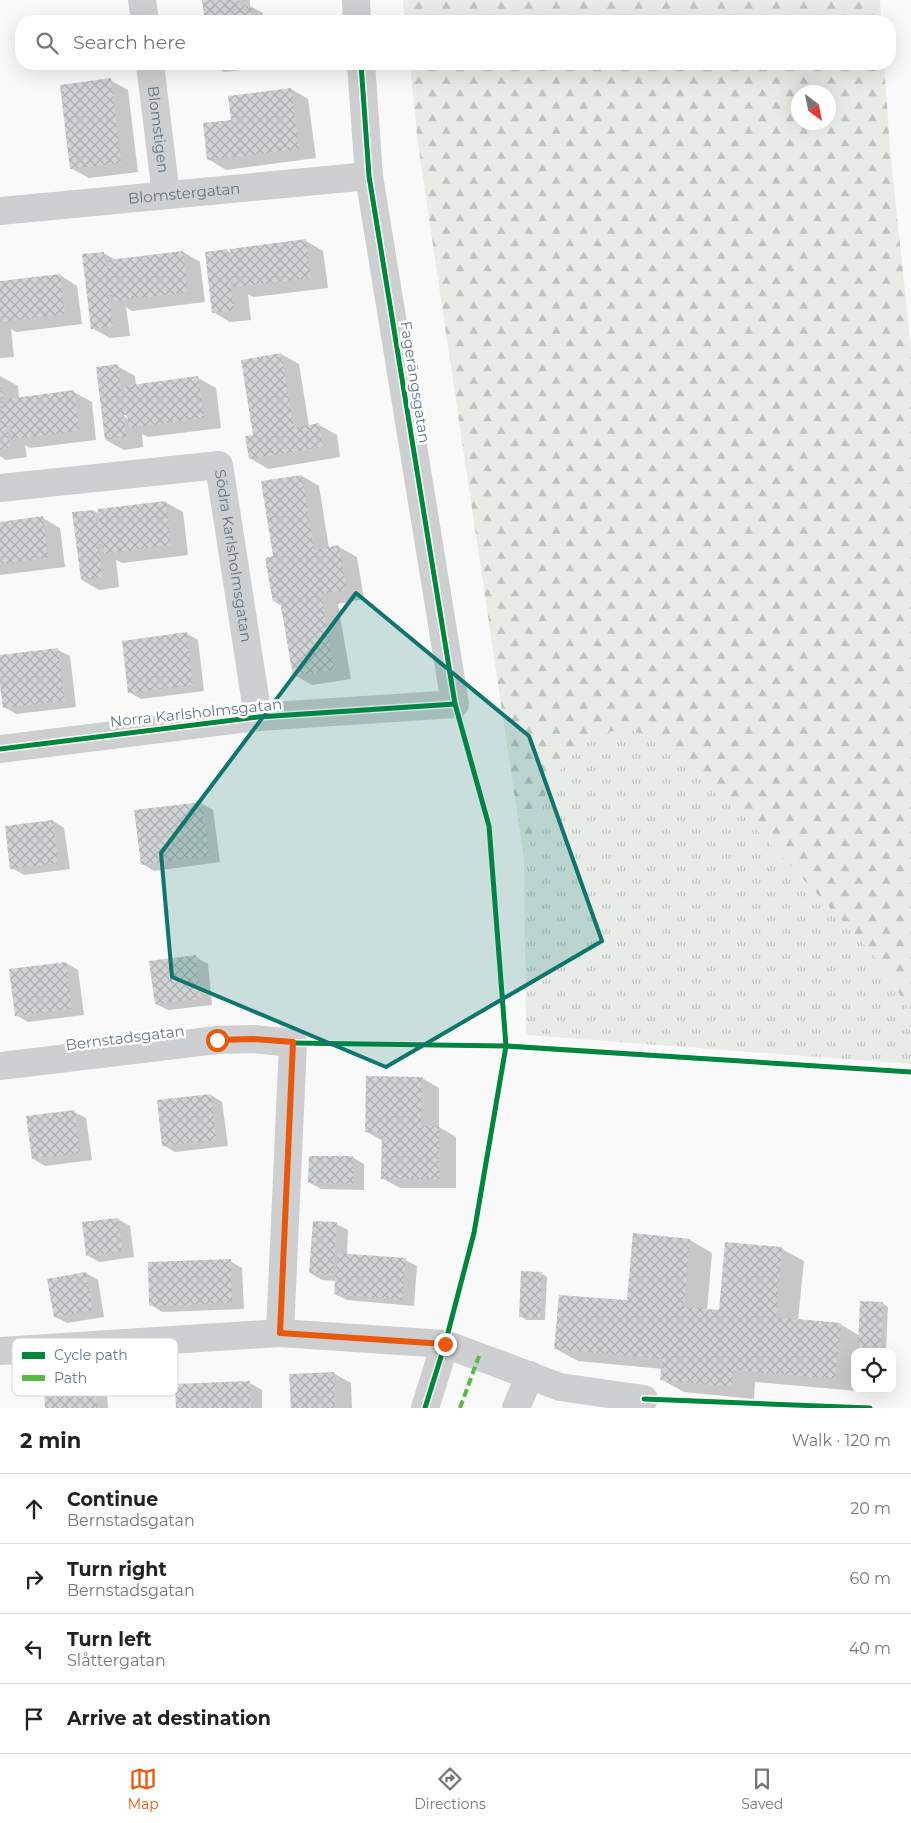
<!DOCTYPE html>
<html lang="en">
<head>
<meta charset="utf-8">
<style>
  :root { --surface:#fff; --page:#f6f6f6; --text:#222; --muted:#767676; --line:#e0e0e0; --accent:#ea580c }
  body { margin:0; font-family:Montserrat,sans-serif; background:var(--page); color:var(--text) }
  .controls { position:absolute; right:15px; bottom:15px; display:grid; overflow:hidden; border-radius:10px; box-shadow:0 5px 20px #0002 }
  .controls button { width:45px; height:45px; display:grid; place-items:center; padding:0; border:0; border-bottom:1px solid var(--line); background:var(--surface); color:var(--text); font:25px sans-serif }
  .compass { position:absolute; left:791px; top:85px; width:45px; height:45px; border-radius:50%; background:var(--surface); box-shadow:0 5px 20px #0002; rotate:148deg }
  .stop { position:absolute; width:15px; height:15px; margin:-11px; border:4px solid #ea580c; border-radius:50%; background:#fff }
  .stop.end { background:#ea580c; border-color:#fff; box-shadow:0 1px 5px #0008 }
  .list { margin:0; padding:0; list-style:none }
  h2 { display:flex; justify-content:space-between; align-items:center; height:65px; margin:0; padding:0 20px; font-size:21px }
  h2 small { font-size:16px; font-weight:400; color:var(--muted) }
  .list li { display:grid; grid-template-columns:32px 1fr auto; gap:15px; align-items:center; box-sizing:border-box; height:70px; padding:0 20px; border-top:1px solid var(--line) }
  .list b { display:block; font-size:19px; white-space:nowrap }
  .list p { margin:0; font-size:16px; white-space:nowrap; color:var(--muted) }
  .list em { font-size:16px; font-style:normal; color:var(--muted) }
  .icon { flex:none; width:28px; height:28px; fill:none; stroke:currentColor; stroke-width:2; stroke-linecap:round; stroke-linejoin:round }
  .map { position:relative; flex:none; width:911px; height:1408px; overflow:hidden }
  .search { position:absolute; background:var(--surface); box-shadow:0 5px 20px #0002; left:15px; right:15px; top:15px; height:55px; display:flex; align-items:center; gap:12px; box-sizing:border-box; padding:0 18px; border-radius:20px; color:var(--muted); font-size:19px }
  .sheet { height:345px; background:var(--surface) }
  nav { display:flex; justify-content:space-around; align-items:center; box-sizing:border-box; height:70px; border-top:1px solid var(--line); background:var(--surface); font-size:14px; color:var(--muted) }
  nav a { display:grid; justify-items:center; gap:2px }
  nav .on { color:var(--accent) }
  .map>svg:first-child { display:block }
  .grass { fill:url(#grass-tufts) }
  .forest { fill:url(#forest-firs); fill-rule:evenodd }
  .shadow { fill:#0003; fill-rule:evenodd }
  .building { fill:url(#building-cross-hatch) }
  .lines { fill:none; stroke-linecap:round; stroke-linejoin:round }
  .minor { stroke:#cecfd0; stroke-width:28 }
  .quiet { stroke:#58b947; stroke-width:4; stroke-dasharray:8 4; stroke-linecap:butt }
  .cycleway-casing { stroke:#fff; stroke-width:8 }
  .cycleway { stroke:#00873e; stroke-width:5 }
  .route { stroke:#ea580c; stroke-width:6 }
  .marked { fill:#0f766e; fill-opacity:0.2; stroke:#0f766e; stroke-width:4; stroke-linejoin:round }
  .labels { text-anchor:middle; stroke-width:5; stroke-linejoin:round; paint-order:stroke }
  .street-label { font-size:15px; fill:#657683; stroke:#fff }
  .key { fill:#fff; stroke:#d1d6da; stroke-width:1 }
  .key-label { font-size:14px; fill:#657683 }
</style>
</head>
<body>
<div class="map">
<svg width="911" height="1408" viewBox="0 0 911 1408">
  <defs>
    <pattern id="grass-tufts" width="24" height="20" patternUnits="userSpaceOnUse" patternTransform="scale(1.25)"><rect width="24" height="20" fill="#e8ebe6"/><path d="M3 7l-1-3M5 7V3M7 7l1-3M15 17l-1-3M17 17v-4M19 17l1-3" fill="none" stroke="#c0c3c0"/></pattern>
    <pattern id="forest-firs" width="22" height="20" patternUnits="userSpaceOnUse" patternTransform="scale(1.25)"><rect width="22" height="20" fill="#e8ebe6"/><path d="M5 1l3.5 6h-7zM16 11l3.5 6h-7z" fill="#c0c3c0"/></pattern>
    <pattern id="building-cross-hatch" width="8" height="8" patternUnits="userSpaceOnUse" patternTransform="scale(1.25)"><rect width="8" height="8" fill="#d0d2d3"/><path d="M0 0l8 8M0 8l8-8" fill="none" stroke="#acafb1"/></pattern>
  </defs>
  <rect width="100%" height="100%" fill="#f9f9f9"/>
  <!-- grass -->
  <polygon class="grass" points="627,728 659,741 718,788 875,956 911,1012 911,1064 526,1035 524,859 549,785 580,745 597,735"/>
  <!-- forest -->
  <g class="forest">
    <polygon points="403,0 880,0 881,21 405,21"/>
    <path d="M410 64H884L890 149 911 349V1012L875 956 718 788 659 741 627 728 597 735 580 745 549 785 524 859 418 144ZM798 92H828V122H798Z"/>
  </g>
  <!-- shadow -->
  <g class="shadow">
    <polygon points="204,0 250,0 250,6 263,13 264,21 206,21"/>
    <polygon points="212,64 257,64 258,68 224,72 212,65"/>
    <polygon points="110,80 128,90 138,172 89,178 71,168"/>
    <polygon points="291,89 308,99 316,158 226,170 208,159 232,121"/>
    <polygon points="306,241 323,251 328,288 253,297 248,294 251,320 230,322 213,312 226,250 231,253"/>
    <polygon points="183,252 200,262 205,302 132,311 126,307 130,336 110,338 92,328 103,253 116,260"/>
    <polygon points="60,275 77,286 82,324 16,332 11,329 14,357 0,358 0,282"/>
    <polygon points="281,354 299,364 309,426 319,425 337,435 340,457 268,469 250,458 255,436 242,361"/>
    <path d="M117 366 135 376 136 385 198 378 216 388 221 428 148 437 142 434 143 447 124 450 106 440ZM119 411 129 417V420L118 413Z"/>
    <polygon points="0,376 18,386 19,399 74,392 92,402 96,440 30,448 25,445 27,457 6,460 0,456"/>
    <polygon points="302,476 319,486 329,548 339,547 357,557 364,599 338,604 351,679 312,685 294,675 282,606 274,601 274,557"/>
    <polygon points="165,502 183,512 188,555 122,563 116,560 119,587 99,590 82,580 94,511 100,514"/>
    <polygon points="43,518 60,528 65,567 0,575 0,523"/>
    <polygon points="187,634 198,640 204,691 141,699 129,692"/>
    <polygon points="58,650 70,656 76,707 16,714 4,707 0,674 0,656"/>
    <polygon points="201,803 213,810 220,862 154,871 143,864"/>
    <polygon points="53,821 64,828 70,869 24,875 12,868"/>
    <polygon points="196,957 208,964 212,1005 168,1010 156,1004"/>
    <polygon points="66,963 78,970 84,1015 28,1022 16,1015"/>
    <polygon points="422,1078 439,1088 439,1127 456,1137 456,1188 400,1188 382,1178 383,1141 367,1132"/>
    <polygon points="211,1095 222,1102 228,1146 175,1152 163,1145"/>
    <polygon points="74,1112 86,1118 92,1160 45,1166 33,1159"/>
    <polygon points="352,1157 364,1164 364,1190 321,1189 310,1183"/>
    <polygon points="118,1219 130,1226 134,1257 99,1262 87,1255"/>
    <polygon points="336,1224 348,1230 347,1255 405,1260 417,1266 414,1306 347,1300 335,1294 336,1281 322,1280 310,1273"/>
    <polygon points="634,1235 690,1240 712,1253 707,1310 720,1311 782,1249 804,1261 798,1320 840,1324 860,1336 882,1303 888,1307 886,1350 865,1349 861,1347 861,1352 855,1352 855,1389 857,1389 857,1391 755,1382 754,1399 684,1392 662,1380 663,1369 578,1361 556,1349 628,1302"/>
    <polygon points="230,1261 242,1268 244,1309 162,1312 151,1305"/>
    <polygon points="86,1273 98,1280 104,1317 67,1323 55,1317"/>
    <polygon points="541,1273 547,1277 545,1320 526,1320 521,1316"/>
    <polygon points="95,1371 106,1377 108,1408 46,1408"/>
    <polygon points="333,1373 351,1383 352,1408 292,1408"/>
    <polygon points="250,1383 262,1390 262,1408 177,1408"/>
  </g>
  <!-- building -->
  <g class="building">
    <polygon points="202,0 239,0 240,6 251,5 253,21 205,21"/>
    <polygon points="111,78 121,163 70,169 60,85"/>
    <polygon points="291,88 299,149 207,160 203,123 231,120 228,96"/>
    <polygon points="306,239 311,278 234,287 233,280 230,280 234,310 212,313 205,252 227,249 228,257 230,257 230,249"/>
    <polygon points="183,251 188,292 114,301 112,294 109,295 113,327 91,329 82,254 104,252 106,268 109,268 108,260"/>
    <polygon points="60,274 65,314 0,322 0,281"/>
    <polygon points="281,353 294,428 319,423 323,447 249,459 245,436 253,435 241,360"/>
    <polygon points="118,364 121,392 124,391 124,386 198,376 204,418 129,428 127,415 124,415 126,437 105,440 96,367"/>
    <polygon points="1,380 4,404 7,404 7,399 74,390 79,431 11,439 10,426 7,426 10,448 0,449"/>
    <polygon points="302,475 314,550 339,545 347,590 321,594 334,670 293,676 280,601 273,602 265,558 273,556 261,481"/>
    <polygon points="166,501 171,545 103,554 102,544 98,544 102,577 81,580 72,512 94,510 96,523 99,522 98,509"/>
    <polygon points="43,516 48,558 0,564 0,522"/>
    <polygon points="187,632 193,685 128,693 122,641"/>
    <polygon points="58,648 65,701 3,708 0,685 0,655"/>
    <polygon points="202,802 209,856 141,865 134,810"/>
    <polygon points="53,820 58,863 10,869 5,826"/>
    <polygon points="196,955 201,999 155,1004 149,961"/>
    <polygon points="66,962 72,1009 15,1016 9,969"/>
    <polygon points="366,1076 422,1077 421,1126 439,1126 439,1179 381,1179 382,1133 365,1132"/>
    <polygon points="211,1094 216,1140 162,1146 157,1100"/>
    <polygon points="75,1110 80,1153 32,1159 26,1116"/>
    <polygon points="309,1156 353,1156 353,1184 308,1183"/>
    <polygon points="118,1218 122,1251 86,1256 82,1222"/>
    <polygon points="313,1221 337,1222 333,1276 309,1273"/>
    <polygon points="633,1233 690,1239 684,1307 719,1310 725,1242 782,1247 776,1317 841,1323 835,1379 733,1370 732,1387 660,1380 662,1359 554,1349 559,1295 627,1300"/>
    <polygon points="337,1253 406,1258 402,1300 334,1294"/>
    <polygon points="231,1259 232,1303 149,1306 148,1262"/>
    <polygon points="521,1271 542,1272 540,1318 519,1317"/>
    <polygon points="86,1272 93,1310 54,1317 47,1279"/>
    <polygon points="860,1301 883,1302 881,1347 858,1347"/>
    <polygon points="95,1369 97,1408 45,1408 43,1372"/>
    <polygon points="334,1372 335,1408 291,1408 289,1374"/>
    <polygon points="250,1381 251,1408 176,1408 175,1384"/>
  </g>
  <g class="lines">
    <!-- minor -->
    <g class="minor">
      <polyline points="142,0 145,21"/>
      <polyline points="356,0 357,21"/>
      <path id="s1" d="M150 64 166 195"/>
      <path id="s2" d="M0 211 369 176"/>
      <path id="s3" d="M0 488 219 465 258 717"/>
      <polyline points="0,749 258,717 455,704 369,176 361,64"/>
      <polyline points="0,1066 217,1040 253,1039 293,1043 280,1333"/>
      <polyline points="0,1351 280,1333 445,1344 560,1387 644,1399"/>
      <polyline points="425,1408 445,1344"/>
      <polyline points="516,1408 530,1375"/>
    </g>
    <!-- quiet -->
    <polyline class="quiet" points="460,1408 479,1356"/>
    <defs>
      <g id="cycleway">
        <polyline points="361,64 369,176 455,704 489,826 506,1046 474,1233 445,1344 425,1408"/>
        <polyline points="0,749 258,717 455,704"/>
        <polyline points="293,1043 506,1046 911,1072"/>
        <polyline points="644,1399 870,1408"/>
      </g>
    </defs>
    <!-- cycleway casing -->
    <use href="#cycleway" class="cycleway-casing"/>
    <!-- cycleway -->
    <use href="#cycleway" class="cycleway"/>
  </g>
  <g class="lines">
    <!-- route -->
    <polyline class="route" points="217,1040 253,1039 293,1042 280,1333 445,1344"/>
  </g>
  <!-- marked area -->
  <path class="marked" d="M356 593 529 736 602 941 386 1067 172 977 161 853Z"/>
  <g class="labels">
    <!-- street labels -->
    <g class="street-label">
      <text dy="5" stroke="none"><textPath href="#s1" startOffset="66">Blomstigen</textPath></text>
      <text dy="5" stroke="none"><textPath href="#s2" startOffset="185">Blomstergatan</textPath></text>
      <text transform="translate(415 382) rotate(81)" y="5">Fagerängsgatan</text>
      <text dy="5" stroke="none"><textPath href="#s3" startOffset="312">Södra Karlsholmsgatan</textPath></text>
      <text transform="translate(196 713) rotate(-6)" y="5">Norra Karlsholmsgatan</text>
      <text transform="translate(125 1038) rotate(-7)" y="5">Bernstadsgatan</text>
    </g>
  </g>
  <!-- legend -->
  <rect x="12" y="1338" width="166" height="58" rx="8" class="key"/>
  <rect x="22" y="1352" width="23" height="7" fill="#00873e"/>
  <rect x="22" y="1375" width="23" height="6" fill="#58b947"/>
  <g class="key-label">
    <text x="54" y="1360">Cycle path</text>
    <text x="54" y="1383">Path</text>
  </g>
</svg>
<div class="controls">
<button><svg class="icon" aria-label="locate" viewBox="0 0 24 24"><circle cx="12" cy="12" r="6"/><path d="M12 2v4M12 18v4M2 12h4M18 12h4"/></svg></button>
</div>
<svg class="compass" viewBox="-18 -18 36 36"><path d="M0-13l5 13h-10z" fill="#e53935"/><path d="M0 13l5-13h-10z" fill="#767676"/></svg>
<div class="stop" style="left:217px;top:1040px"></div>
<div class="stop end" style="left:445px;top:1344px"></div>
<div class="search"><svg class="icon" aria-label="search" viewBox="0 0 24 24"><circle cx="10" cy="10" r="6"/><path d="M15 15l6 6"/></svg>Search here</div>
</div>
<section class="sheet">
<h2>2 min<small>Walk · 120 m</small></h2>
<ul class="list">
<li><svg class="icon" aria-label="ahead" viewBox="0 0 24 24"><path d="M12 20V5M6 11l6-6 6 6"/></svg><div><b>Continue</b><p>Bernstadsgatan</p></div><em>20 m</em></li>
<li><svg class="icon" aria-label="right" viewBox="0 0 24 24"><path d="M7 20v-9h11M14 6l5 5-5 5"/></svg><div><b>Turn right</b><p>Bernstadsgatan</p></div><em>60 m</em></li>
<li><svg class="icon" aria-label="left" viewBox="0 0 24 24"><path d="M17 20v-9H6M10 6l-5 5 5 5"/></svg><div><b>Turn left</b><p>Slåttergatan</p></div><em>40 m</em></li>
<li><svg class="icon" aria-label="arrive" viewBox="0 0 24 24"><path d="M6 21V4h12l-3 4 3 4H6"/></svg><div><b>Arrive at destination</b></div></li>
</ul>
</section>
<nav>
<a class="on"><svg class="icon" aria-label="map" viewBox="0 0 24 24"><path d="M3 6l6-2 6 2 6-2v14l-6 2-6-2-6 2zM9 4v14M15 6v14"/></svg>Map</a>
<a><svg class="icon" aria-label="directions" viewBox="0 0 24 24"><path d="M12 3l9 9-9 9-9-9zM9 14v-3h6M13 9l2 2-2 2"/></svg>Directions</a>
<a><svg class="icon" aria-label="saved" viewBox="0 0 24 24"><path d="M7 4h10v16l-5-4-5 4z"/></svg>Saved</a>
</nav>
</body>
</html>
